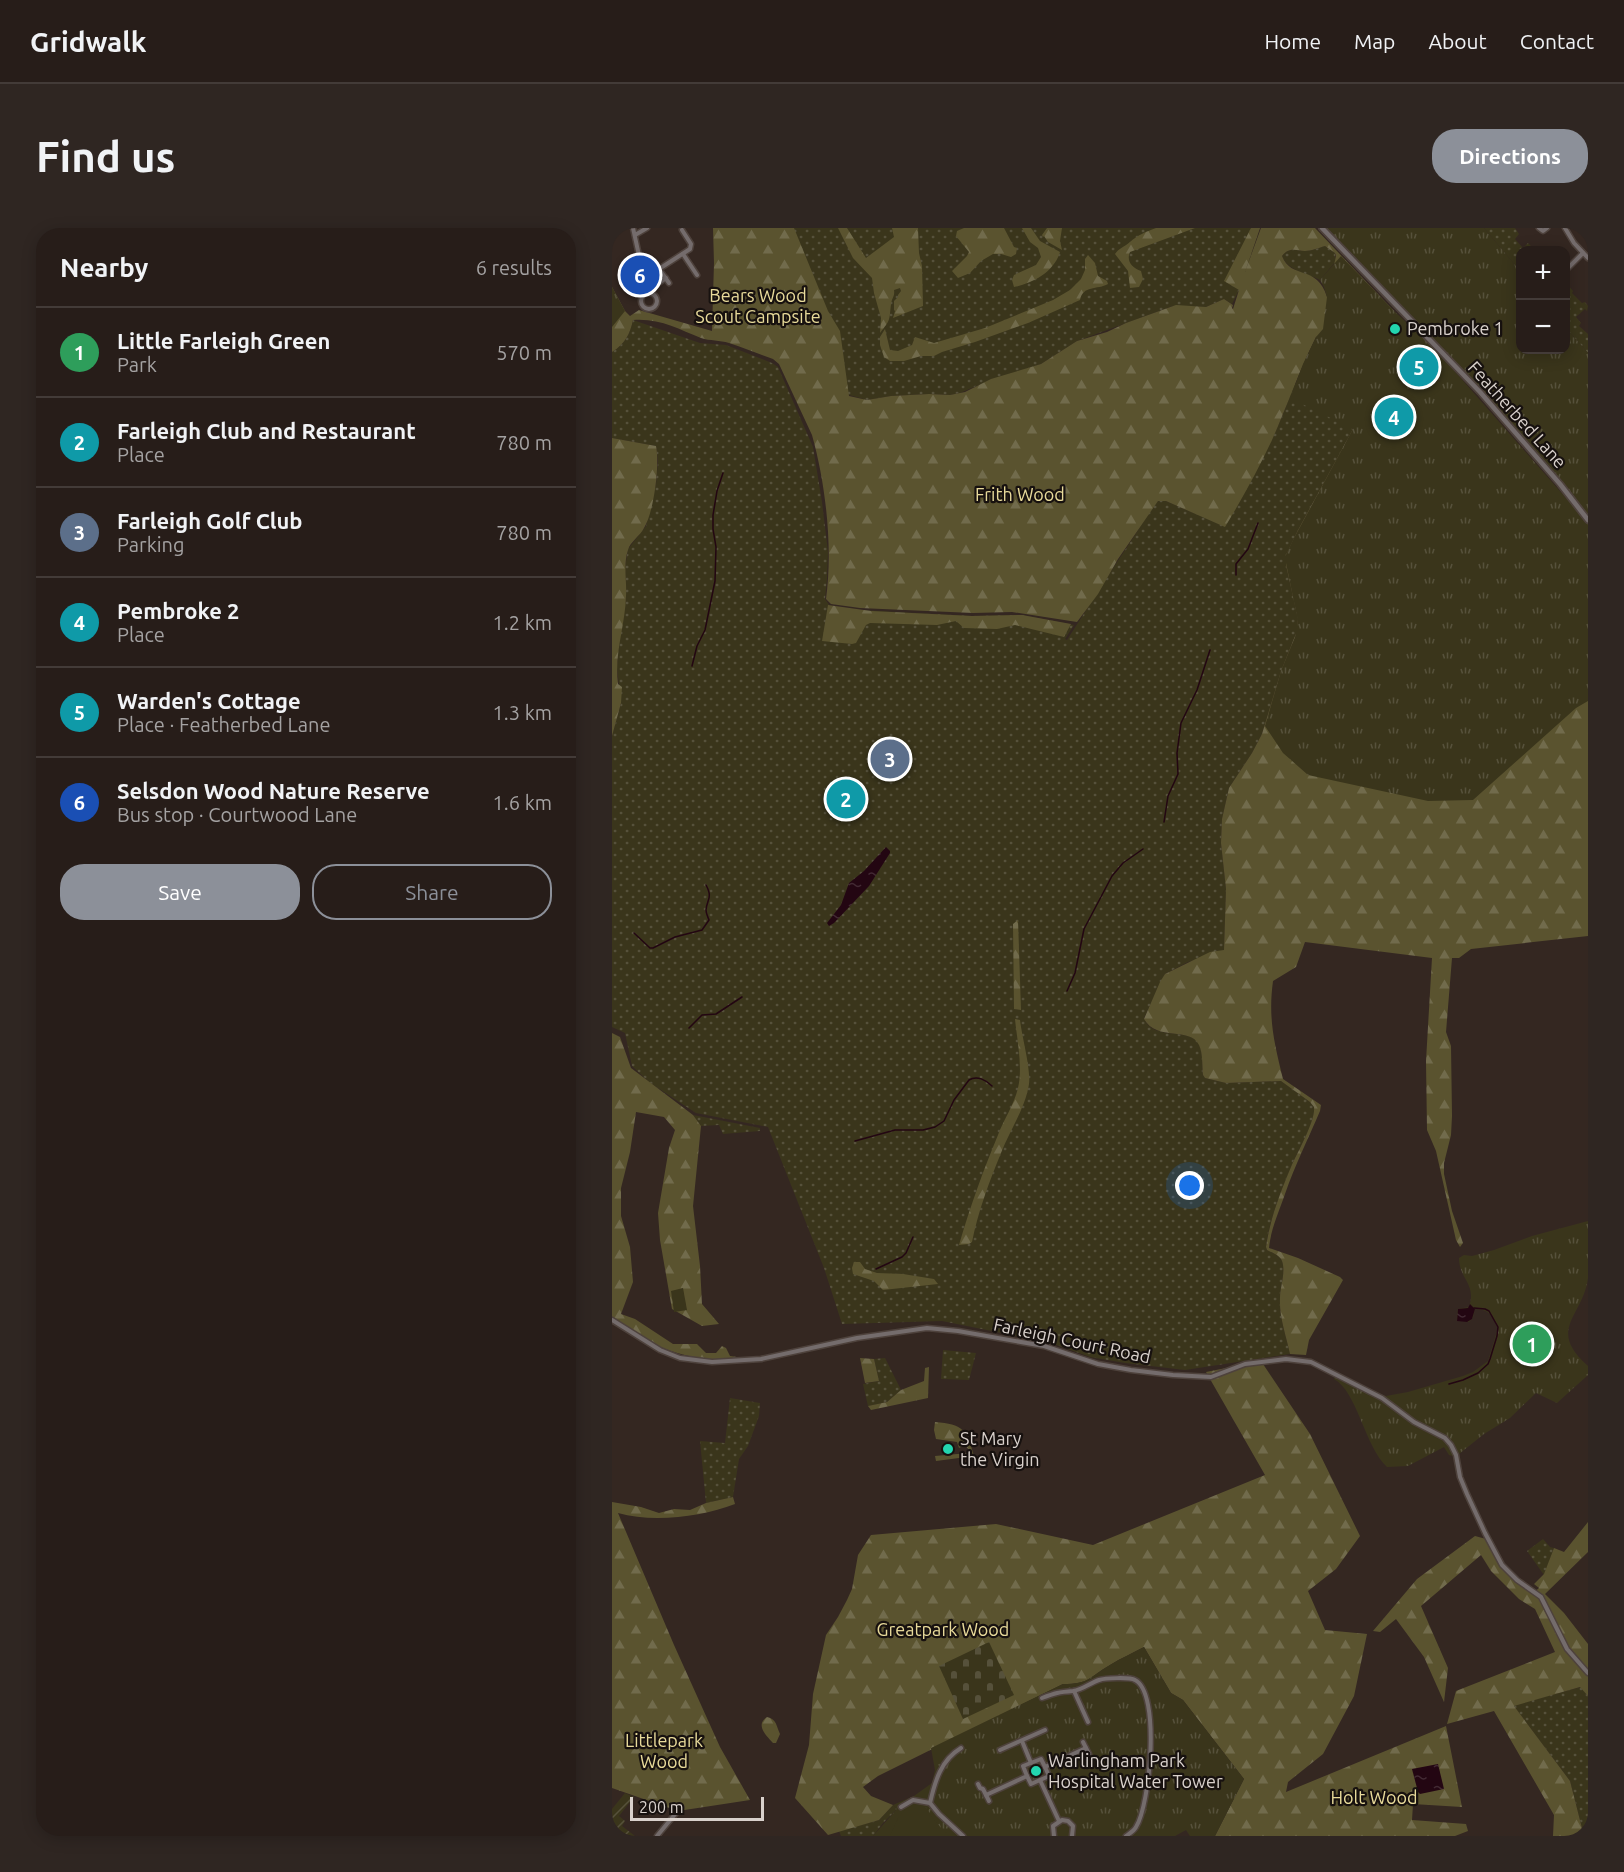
<!DOCTYPE html>
<html lang="en">
<head>
<meta charset="utf-8">
<style>
  :root { --surface:#271d19; --page:#2f2622; --text:#f1f3f6; --muted:#a4a2a2; --line:#433b38; --accent:#8c9099 }
  body { margin:0; font-family:Ubuntu,sans-serif; background:var(--page); color:var(--text) }
  .controls { position:absolute; right:18px; top:18px; display:grid; overflow:hidden; border-radius:12px; box-shadow:0 3px 15px #0003 }
  .controls button { width:54px; height:54px; display:grid; place-items:center; padding:0; border:0; border-bottom:2px solid var(--line); background:var(--surface); color:var(--text); font:30px sans-serif }
  .scale { position:absolute; left:18px; bottom:15px; width:134px; box-sizing:border-box; padding-left:6px; border:3px solid #d9d1cc; border-top:0; font-size:16px; line-height:21px; white-space:nowrap; color:#d9d1cc; -webkit-text-stroke:4px #17110f; paint-order:stroke }
  .you { position:absolute; left:578px; top:958px; width:21px; height:21px; margin:-15px; border:4px solid #fff; border-radius:50%; background:#1a73e8; box-shadow:0 0 0 9px #1a73e833 }
  .badge { display:grid; place-items:center; width:39px; height:39px; border-radius:50%; background:var(--accent); color:#fff; font-size:20px; font-weight:700 }
  .pin { position:absolute; translate:-50% -50%; border:3px solid #fff; box-shadow:0 2px 6px #0006 }
  .list { margin:0; padding:0; list-style:none }
  h2 { display:flex; justify-content:space-between; align-items:center; height:78px; margin:0; padding:0 24px; font-size:26px }
  h2 small { font-size:20px; font-weight:400; color:var(--muted) }
  .list li { display:grid; grid-template-columns:39px 1fr auto; gap:18px; align-items:center; box-sizing:border-box; height:90px; padding:0 24px; border-top:2px solid var(--line) }
  .list b { display:block; font-size:22px; white-space:nowrap }
  .list p { margin:0; font-size:20px; white-space:nowrap; color:var(--muted) }
  .list em { font-size:20px; font-style:normal; color:var(--muted) }
  .actions { display:flex; gap:12px; padding:18px 24px }
  .actions a { flex:1; padding:14px 0; border:2px solid var(--accent); border-radius:24px; text-align:center; font-size:21px; color:var(--accent) }
  .actions .main { background:var(--accent); color:#fff }
  .map { position:relative; flex:none; width:976px; height:1608px; overflow:hidden; border-radius:24px }
  header { display:flex; align-items:center; gap:36px; box-sizing:border-box; height:84px; padding:0 30px; background:var(--surface); border-bottom:2px solid var(--line) }
  header strong { font-size:28px }
  nav { display:flex; gap:33px; margin-inline-start:auto; font-size:21px }
  .intro { display:flex; align-items:center; justify-content:space-between; box-sizing:border-box; height:144px; padding:0 36px }
  h1 { margin:0; font-size:42px }
  .button { padding:15px 27px; border-radius:24px; background:var(--accent); color:#fff; font-size:21px; font-weight:700 }
  main { display:flex; gap:36px; padding:0 36px }
  aside { flex:1; background:var(--surface); border-radius:24px; box-shadow:0 3px 15px #0003 }
  .map>svg:first-child { display:block }
  .grass { fill:url(#grass-dots) }
  .forest { fill:url(#forest-firs); fill-rule:evenodd }
  .cemetery { fill:url(#cemetery-stones) }
  .park { fill:url(#park-tufts) }
  .garden { fill:url(#garden-furrows) }
  .pitch { fill:#3a351b }
  .water { fill:url(#water-ripples) }
  .lines { fill:none; stroke-linecap:round; stroke-linejoin:round }
  .stream { stroke:#230612; stroke-width:1.5 }
  .minor-casing { stroke:#4e423c; stroke-width:7 }
  .tertiary-casing { stroke:#4e423c; stroke-width:8 }
  .minor { stroke:#746c6c; stroke-width:4 }
  .tertiary { stroke:#746c6c; stroke-width:4.5 }
  .poi-dot { fill:#23d5af; stroke:#17110f; stroke-width:2 }
  .labels { text-anchor:middle; stroke-width:4.5; stroke-linejoin:round; paint-order:stroke }
  .park-label { font-size:18px; fill:#e8da9a; stroke:#17110f }
  .poi-label { font-size:18px; fill:#d9d1cc; stroke:#17110f; text-anchor:start }
  .street-label { font-size:18px; fill:#d9d1cc; stroke:#17110f }
</style>
</head>
<body>
<header>
<strong>Gridwalk</strong>
<nav><a>Home</a><a>Map</a><a>About</a><a>Contact</a></nav>
</header>
<div class="intro"><h1>Find us</h1><a class="button">Directions</a></div>
<main>
<aside>
<h2>Nearby<small>6 results</small></h2>
<ul class="list">
<li><span class="badge" style="background:#2e9e5b">1</span><div><b>Little Farleigh Green</b><p>Park</p></div><em>570 m</em></li>
<li><span class="badge" style="background:#0f9aa8">2</span><div><b>Farleigh Club and Restaurant</b><p>Place</p></div><em>780 m</em></li>
<li><span class="badge" style="background:#5c6f8a">3</span><div><b>Farleigh Golf Club</b><p>Parking</p></div><em>780 m</em></li>
<li><span class="badge" style="background:#0f9aa8">4</span><div><b>Pembroke 2</b><p>Place</p></div><em>1.2 km</em></li>
<li><span class="badge" style="background:#0f9aa8">5</span><div><b>Warden's Cottage</b><p>Place · Featherbed Lane</p></div><em>1.3 km</em></li>
<li><span class="badge" style="background:#1a4fb4">6</span><div><b>Selsdon Wood Nature Reserve</b><p>Bus stop · Courtwood Lane</p></div><em>1.6 km</em></li>
</ul>
<div class="actions"><a class="main">Save</a><a>Share</a></div>
</aside>
<div class="map">
<svg width="976" height="1608" viewBox="0 0 976 1608">
  <defs>
    <pattern id="grass-dots" width="8" height="8" patternUnits="userSpaceOnUse" patternTransform="scale(1.5)"><rect width="8" height="8" fill="#3a351b"/><path d="M2 2h.1M6 6h.1" fill="none" stroke="#56513b" stroke-width="1.8" stroke-linecap="round"/></pattern>
    <pattern id="forest-firs" width="22" height="20" patternUnits="userSpaceOnUse" patternTransform="scale(1.5)"><rect width="22" height="20" fill="#5a532f"/><path d="M5 1l3.5 6h-7zM16 11l3.5 6h-7z" fill="#716b4c"/></pattern>
    <pattern id="cemetery-stones" width="16" height="16" patternUnits="userSpaceOnUse" patternTransform="scale(1.5)"><rect width="16" height="16" fill="#3a351b"/><path d="M2 7V4a2 2 0 0 1 4 0v3zM10 15v-3a2 2 0 0 1 4 0v3z" fill="#56513b"/></pattern>
    <pattern id="park-tufts" width="24" height="20" patternUnits="userSpaceOnUse" patternTransform="scale(1.5)"><rect width="24" height="20" fill="#3a351b"/><path d="M3 7l-1-3M5 7V3M7 7l1-3M15 17l-1-3M17 17v-4M19 17l1-3" fill="none" stroke="#56513b"/></pattern>
    <pattern id="garden-furrows" width="10" height="10" patternUnits="userSpaceOnUse" patternTransform="scale(1.5)"><rect width="10" height="10" fill="#3a351b"/><path d="M-1 1l2-2M0 10L10 0M9 11l2-2" fill="none" stroke="#56513b"/></pattern>
    <pattern id="water-ripples" width="26" height="14" patternUnits="userSpaceOnUse" patternTransform="scale(1.5)"><rect width="26" height="14" fill="#230612"/><path d="M2 4q2-2 4 0t4 0M15 11q2-2 4 0t4 0" fill="none" stroke="#422933"/></pattern>
  </defs>
  <rect width="100%" height="100%" fill="#342721"/>
  <!-- grass -->
  <g class="grass">
    <polygon points="170,0 648,0 627,62 620,76 612,71 594,79 561,78 465,113 429,136 369,156 348,165 338,167 317,166 279,168 255,172 230,165"/>
    <polygon points="872,0 903,0 907,6 903,11 911,20 916,15 921,20 924,18 929,22 909,22 908,43"/>
    <path d="M713 18 723 25 724 33 708 52C694 45 676 43 670 28 677 19 683 22 693 23 699 23 706 20 713 18Z"/>
    <polygon points="954,55 961,63 960,65 970,75 973,74 976,78 975,83 973,81 964,89 969,95 967,98 976,106 976,125 954,100"/>
    <path d="M21 92 88 115 114 117 160 135 166 139 201 219 210 274 216 324 215 351 213 371 218 378 247 382 360 388 410 387 462 397 453 411 455 412C477 378 499 342 523 307 530 296 537 283 546 273H554L612 298C638 252 667 206 682 155L741 201 686 302 674 327V337L686 391 685 403 669 443 650 506 640 525 617 560 610 591 609 615 614 661 612 723 576 734 553 746 532 790C541 815 580 797 588 818 591 827 590 838 591 847L593 850 614 855 669 853 698 874 702 879C704 893 686 922 680 937 669 963 658 990 654 1018L655 1022C660 1025 668 1027 670 1033 674 1044 668 1059 668 1070 667 1089 674 1107 678 1126L573 1142 513 1135 478 1129 439 1115 330 1093 230 1096 212 1040 156 899 84 885 64 872 37 854 20 838 13 805 0 799V508L9 475 5 440 7 409 14 370 13 340 16 321 34 298 44 256 46 233 44 218 0 210V124C13 116 18 106 21 92Z"/>
    <polygon points="81,887 148,900 148,903 111,906 107,897 89,898"/>
    <polygon points="331,1122 364,1125 357,1152 329,1151"/>
    <polygon points="273,1130 289,1162 275,1174 256,1178 251,1156 267,1153 262,1131"/>
    <polygon points="118,1170 148,1175 147,1188 136,1218 127,1231 121,1269 94,1275 88,1213 113,1215"/>
    <polygon points="931,1311 938,1319 942,1320 932,1347 915,1323"/>
    <polygon points="969,1459 976,1468 976,1608 972,1608 958,1553 901,1477"/>
    <polygon points="281,1577 285,1581 271,1595 261,1608 229,1608 227,1603 267,1592"/>
  </g>
  <!-- forest -->
  <g class="forest">
    <path d="M101 0H182L216 83 228 103 237 168 255 172 279 168 317 166 338 167 353 164 379 151 429 136 465 113 495 104 514 95 564 77 594 79 612 71 621 77 620 80 621 81 627 62 612 53 639 0H648L633 44 649 0H703L782 83 704 109C687 143 675 178 660 212 646 242 630 271 613 299L554 273H546L506 331 486 366 465 394 400 384 361 385 248 380 219 376 214 371C221 320 214 257 200 207L167 136 161 131C147 126 132 120 117 115 108 112 98 113 89 110 66 101 48 90 21 92 18 106 13 116 0 124V59L13 83 18 88 27 82 100 103 102 35ZM713 18 723 25 724 28 715 69C705 36 679 52 670 28 677 19 683 22 693 23 699 23 706 20 713 18Z"/>
    <path d="M226 0H235L254 30 282 9 280 0H306L307 25 310 38 311 78 281 90 283 83 282 82V73L286 69V67L289 63 288 60 282 62C283 68 280 70 279 76 277 93 279 91 268 105L269 90 262 65 260 50 241 30Z"/>
    <polygon points="352,0 392,0 402,19 405,20 404,26 399,29 389,26 381,26 369,33 358,45 346,50 340,43 355,28 357,24 344,8 345,3"/>
    <path d="M410 0H419L428 13 448 24C442 44 421 55 402 59L400 52 402 47 424 37 429 29 426 20 418 14Z"/>
    <polygon points="435,0 450,0 448,13 450,22 436,14 432,8 431,9 430,7"/>
    <path d="M544 0H583L518 24C514 33 520 40 529 43L531 51 527 59 518 60 516 43 503 26C507 20 512 19 518 14 526 7 533 4 544 0Z"/>
    <path d="M476 27 483 35 486 48 495 53 496 56C485 62 471 57 468 72L416 95 363 114 330 124 322 128H309L292 133H278L272 129 268 117V109L273 101 278 122 286 123 300 117 303 109 322 115 373 100 441 72 458 62 469 51 473 42V31Z"/>
    <path d="M741 201 952 269 969 287 976 297V708L859 721 847 730H840L834 804 839 818 840 888 839 907 832 935V946L840 983 851 1015 848 1019 844 1012 824 923 815 902 814 833 820 730 693 714 684 739 661 753C656 790 662 814 671 851L709 877 708 883C696 911 683 937 673 966 667 984 659 1000 657 1020L686 1030 728 1049 731 1052 697 1112 694 1127 678 1126C674 1107 667 1089 668 1070 668 1059 674 1044 670 1033 668 1027 660 1025 655 1022L654 1019C658 991 668 965 679 939 685 925 704 892 702 879L698 874 669 853 614 855 593 850 591 847C590 838 591 825 587 817 578 798 545 814 532 791L548 754 553 746 598 724 612 722 614 661 609 615 610 591 617 560 640 525 650 506 669 443 685 403 686 391 674 337V327L686 302Z"/>
    <path d="M0 210 44 218C48 236 42 284 32 300 28 308 18 314 16 322 11 337 15 353 14 368 13 399 2 425 6 456L10 459 9 475 0 508Z"/>
    <polygon points="216,377 259,383 360,388 410,387 459,396 452,409 403,397 385,401 352,400 344,393 325,397 258,395 254,397 244,415 240,416 210,413"/>
    <polygon points="406,692 409,782 402,781 401,696"/>
    <path d="M403 791 408 792C410 809 419 841 417 856 413 881 398 902 389 925 377 954 366 984 360 1014L357 1016 347 1017C358 979 371 943 386 907 392 891 402 877 406 860 411 839 405 812 403 791Z"/>
    <path d="M0 805 8 809 19 840 81 887 89 898 81 978 88 1038 90 1076 107 1096 90 1098 60 1081 48 1012 46 985 57 920 63 902 52 889 24 884 18 924 9 960V988L18 1019 21 1054 9 1086 23 1091 61 1116H85L94 1125H104L110 1118 114 1120 118 1128 125 1129 126 1132C72 1133 43 1121 0 1090Z"/>
    <polygon points="242,1034 248,1034 253,1041 265,1045 291,1046 322,1051 326,1056 271,1062 262,1053 241,1046 240,1040"/>
    <polygon points="248,1130 262,1131 267,1153 253,1155"/>
    <path d="M649 1133 698 1206 748 1308 724 1341 696 1363 713 1402 755 1406 742 1468 711 1526 676 1554 674 1564 834 1498 850 1579 801 1576 800 1592 854 1596 856 1603 843 1608H603L632 1551 571 1472 559 1465 532 1419C521 1425 509 1430 498 1437 477 1449 478 1456 451 1456L266 1548 251 1559 259 1568 281 1577 267 1592 216 1607 183 1570 197 1517 201 1466 214 1407 226 1389 235 1372 240 1361 246 1327 259 1307 384 1296 481 1317 653 1247 594 1144Z"/>
    <polygon points="317,1139 316,1170 259,1182 256,1178 275,1174 289,1162 312,1153 313,1140"/>
    <path d="M323 1194C351 1196 355 1202 362 1228L324 1233 323 1228 357 1225V1222L353 1217 347 1220 345 1214 324 1211 322 1202Z"/>
    <path d="M121 1269 123 1276C89 1289 41 1295 6 1285L62 1417 108 1519 138 1572 66 1583 0 1560V1274L29 1279 47 1285 62 1281 78 1282 94 1275Z"/>
    <path d="M976 1294V1324L933 1366 952 1385 976 1416V1468L968 1459 902 1478 958 1553 972 1608H941L942 1587 882 1483 835 1496 844 1463 943 1424 923 1381 907 1371 879 1343 869 1327 809 1378 836 1440 832 1474 812 1429 784 1391 768 1404 761 1403 805 1351 863 1308 874 1311C885 1339 897 1349 920 1366L927 1360 922 1356 932 1346 942 1320 952 1324Z"/>
    <path d="M155 1489C165 1491 164 1498 168 1506L164 1515H161C154 1507 143 1497 155 1489Z"/>
  </g>
  <!-- cemetery -->
  <polygon class="cemetery" points="377,1414 402,1467 351,1491 327,1438"/>
  <!-- park -->
  <g class="park">
    <polygon points="713,0 872,0 908,43 909,122 954,122 954,100 976,125 976,288 950,255 864,156"/>
    <polygon points="729,28 782,83 824,122 969,287 976,297 976,473 964,480 861,572 816,573 696,547 671,525 653,498 669,443 683,409 686,393 674,335 674,327 681,312 741,201 678,170 691,136 704,109 711,101 715,69 712,59 708,52"/>
    <polygon points="0,59 13,83 0,99"/>
    <path d="M976 993C976 1011 976 1032 976 1050 971 1089 934 1101 976 1138V1147L945 1175 924 1165 898 1190 872 1206 847 1226 841 1228 837 1227 832 1219 796 1238 775 1239C753 1219 745 1163 722 1151L725 1146 761 1164 774 1168 796 1164 851 1148 861 1144 876 1133 886 1100C879 1087 879 1082 863 1081L861 1089 857 1094 845 1092 846 1081 857 1079C865 1056 847 1051 847 1030L852 1027 860 1028 882 1022 920 1008Z"/>
    <path d="M532 1419 559 1465 571 1472 632 1551 603 1608H578L574 1602 563 1608H261L285 1581 281 1577 302 1568 320 1555 323 1542 319 1520 451 1456C478 1456 477 1449 498 1437 509 1430 521 1425 532 1419Z"/>
  </g>
  <!-- garden -->
  <polygon class="garden" points="13,1565 22,1569 7,1588 13,1593 10,1598 23,1608 0,1608 2,1603 0,1601 0,1581"/>
  <!-- pitch -->
  <g class="pitch">
    <polygon points="71,1060 75,1082 62,1084 59,1063"/>
    <path d="M299 1576C318 1575 314 1583 324 1594 328 1599 333 1604 338 1608H278L287 1588Z"/>
  </g>
  <!-- water -->
  <g class="water">
    <polygon points="274,619 278,623 278,625 257,658 222,695 217,698 215,695 229,677 237,655 252,643"/>
    <polygon points="858,1076 863,1081 860,1091 855,1094 845,1093 846,1081 856,1080"/>
    <polygon points="826,1536 832,1561 808,1566 806,1564 800,1541"/>
  </g>
  <g class="lines">
    <!-- stream -->
    <g class="stream">
      <polyline points="624,347 624,336 636,321 646,295"/>
      <polyline points="80,438 85,418 93,402 103,353 104,319 101,301 101,287 105,263 111,245"/>
      <polyline points="552,594 556,568 566,546 565,525 569,495 585,462 598,422"/>
      <path d="M22 705 38 720H41L63 709 90 702 97 692C96 689 94 686 94 682 95 671 101 670 94 657"/>
      <polyline points="455,763 463,745 472,701 500,648 511,635 531,621"/>
      <polyline points="77,800 90,787 104,786 130,769"/>
      <path d="M243 913 283 902H311L323 899 332 893 342 872 357 852C365 847 374 852 380 858"/>
      <polyline points="264,1041 290,1029 294,1025 301,1009"/>
      <polyline points="837,1156 851,1152 866,1145 876,1136 878,1131 885,1108 886,1099 877,1083 873,1081 862,1080"/>
    </g>
    <defs>
      <g id="minor">
        <polyline points="21,0 35,64"/>
        <polyline points="927,0 931,3 935,0"/>
        <polyline points="953,0 962,15 976,30"/>
        <polyline points="23,7 35,0"/>
        <polyline points="71,26 85,47"/>
        <polyline points="47,41 57,55"/>
        <polyline points="954,42 971,25"/>
        <polyline points="31,44 47,41 78,21 79,16 70,2"/>
        <polyline points="44,57 54,50"/>
        <circle cx="37" cy="73" r="8"/>
        <polyline points="0,1092 48,1122 68,1130 100,1134 149,1131 245,1110 315,1100 346,1103 432,1118 486,1136 519,1142 561,1147 599,1149 633,1136 674,1131 699,1134 770,1170 802,1194 833,1210 839,1217 844,1227 848,1249 855,1266 873,1305 890,1337 905,1352 929,1369 955,1421 976,1445"/>
        <polyline points="462,1463 476,1494"/>
        <path d="M430 1470C443 1465 447 1464 461 1463 470 1462 478 1455 487 1452 493 1450 518 1449 523 1452 549 1465 538 1577 524 1599 522 1603 518 1605 514 1608"/>
        <polyline points="410,1513 419,1535"/>
        <polyline points="471,1514 477,1526"/>
        <polyline points="388,1522 433,1502"/>
        <polyline points="415,1548 419,1556 428,1552 447,1593"/>
        <polyline points="428,1552 437,1548 433,1539"/>
        <polyline points="366,1556 368,1560 371,1561 377,1573"/>
        <polyline points="374,1567 415,1548 411,1538 429,1531 433,1539 474,1520"/>
        <path d="M318 1575C323 1553 329 1532 349 1520"/>
        <polyline points="289,1579 301,1572 318,1575 327,1586 351,1608"/>
        <polyline points="45,1608 69,1579"/>
        <polyline points="442,1608 441,1598 450,1592 456,1593 461,1598 460,1608"/>
      </g>
      <polyline id="tertiary" points="710,0 868,164 948,256 976,292"/>
    </defs>
    <!-- minor casing -->
    <use href="#minor" class="minor-casing"/>
    <!-- tertiary casing -->
    <use href="#tertiary" class="tertiary-casing"/>
    <!-- minor -->
    <use href="#minor" class="minor"/>
    <!-- tertiary -->
    <use href="#tertiary" class="tertiary"/>
  </g>
  <!-- markers -->
  <g class="poi-dot">
    <circle cx="783" cy="101" r="6"/>
    <circle cx="336" cy="1221" r="6"/>
    <circle cx="424" cy="1543" r="6"/>
  </g>
  <g class="labels">
    <!-- park labels -->
    <g class="park-label">
      <text x="146" y="74">Bears Wood<tspan x="146" dy="21">Scout Campsite</tspan></text>
      <text x="408" y="273">Frith Wood</text>
      <text x="331" y="1408">Greatpark Wood</text>
      <text x="52" y="1519">Littlepark<tspan x="52" dy="21">Wood</tspan></text>
      <text x="762" y="1576">Holt Wood</text>
    </g>
    <!-- poi labels -->
    <g class="poi-label">
      <text x="795" y="107">Pembroke 1</text>
      <text x="348" y="1217">St Mary<tspan x="348" dy="21">the Virgin</tspan></text>
      <text x="436" y="1539">Warlingham Park<tspan x="436" dy="21">Hospital Water Tower</tspan></text>
    </g>
    <!-- street labels -->
    <g class="street-label">
      <text transform="translate(905 187) rotate(48)" y="6">Featherbed Lane</text>
      <text transform="translate(460 1113) rotate(12)" y="6">Farleigh Court Road</text>
    </g>
  </g>
</svg>
<div class="controls">
<button>+</button>
<button>−</button>
</div>
<div class="scale">200 m</div>
<div class="you"></div>
<div class="pin badge" style="left:920px;top:1116px;background:#2e9e5b">1</div>
<div class="pin badge" style="left:234px;top:571px;background:#0f9aa8">2</div>
<div class="pin badge" style="left:278px;top:531px;background:#5c6f8a">3</div>
<div class="pin badge" style="left:782px;top:189px;background:#0f9aa8">4</div>
<div class="pin badge" style="left:807px;top:139px;background:#0f9aa8">5</div>
<div class="pin badge" style="left:28px;top:47px;background:#1a4fb4">6</div>
</div>
</main>
</body>
</html>
